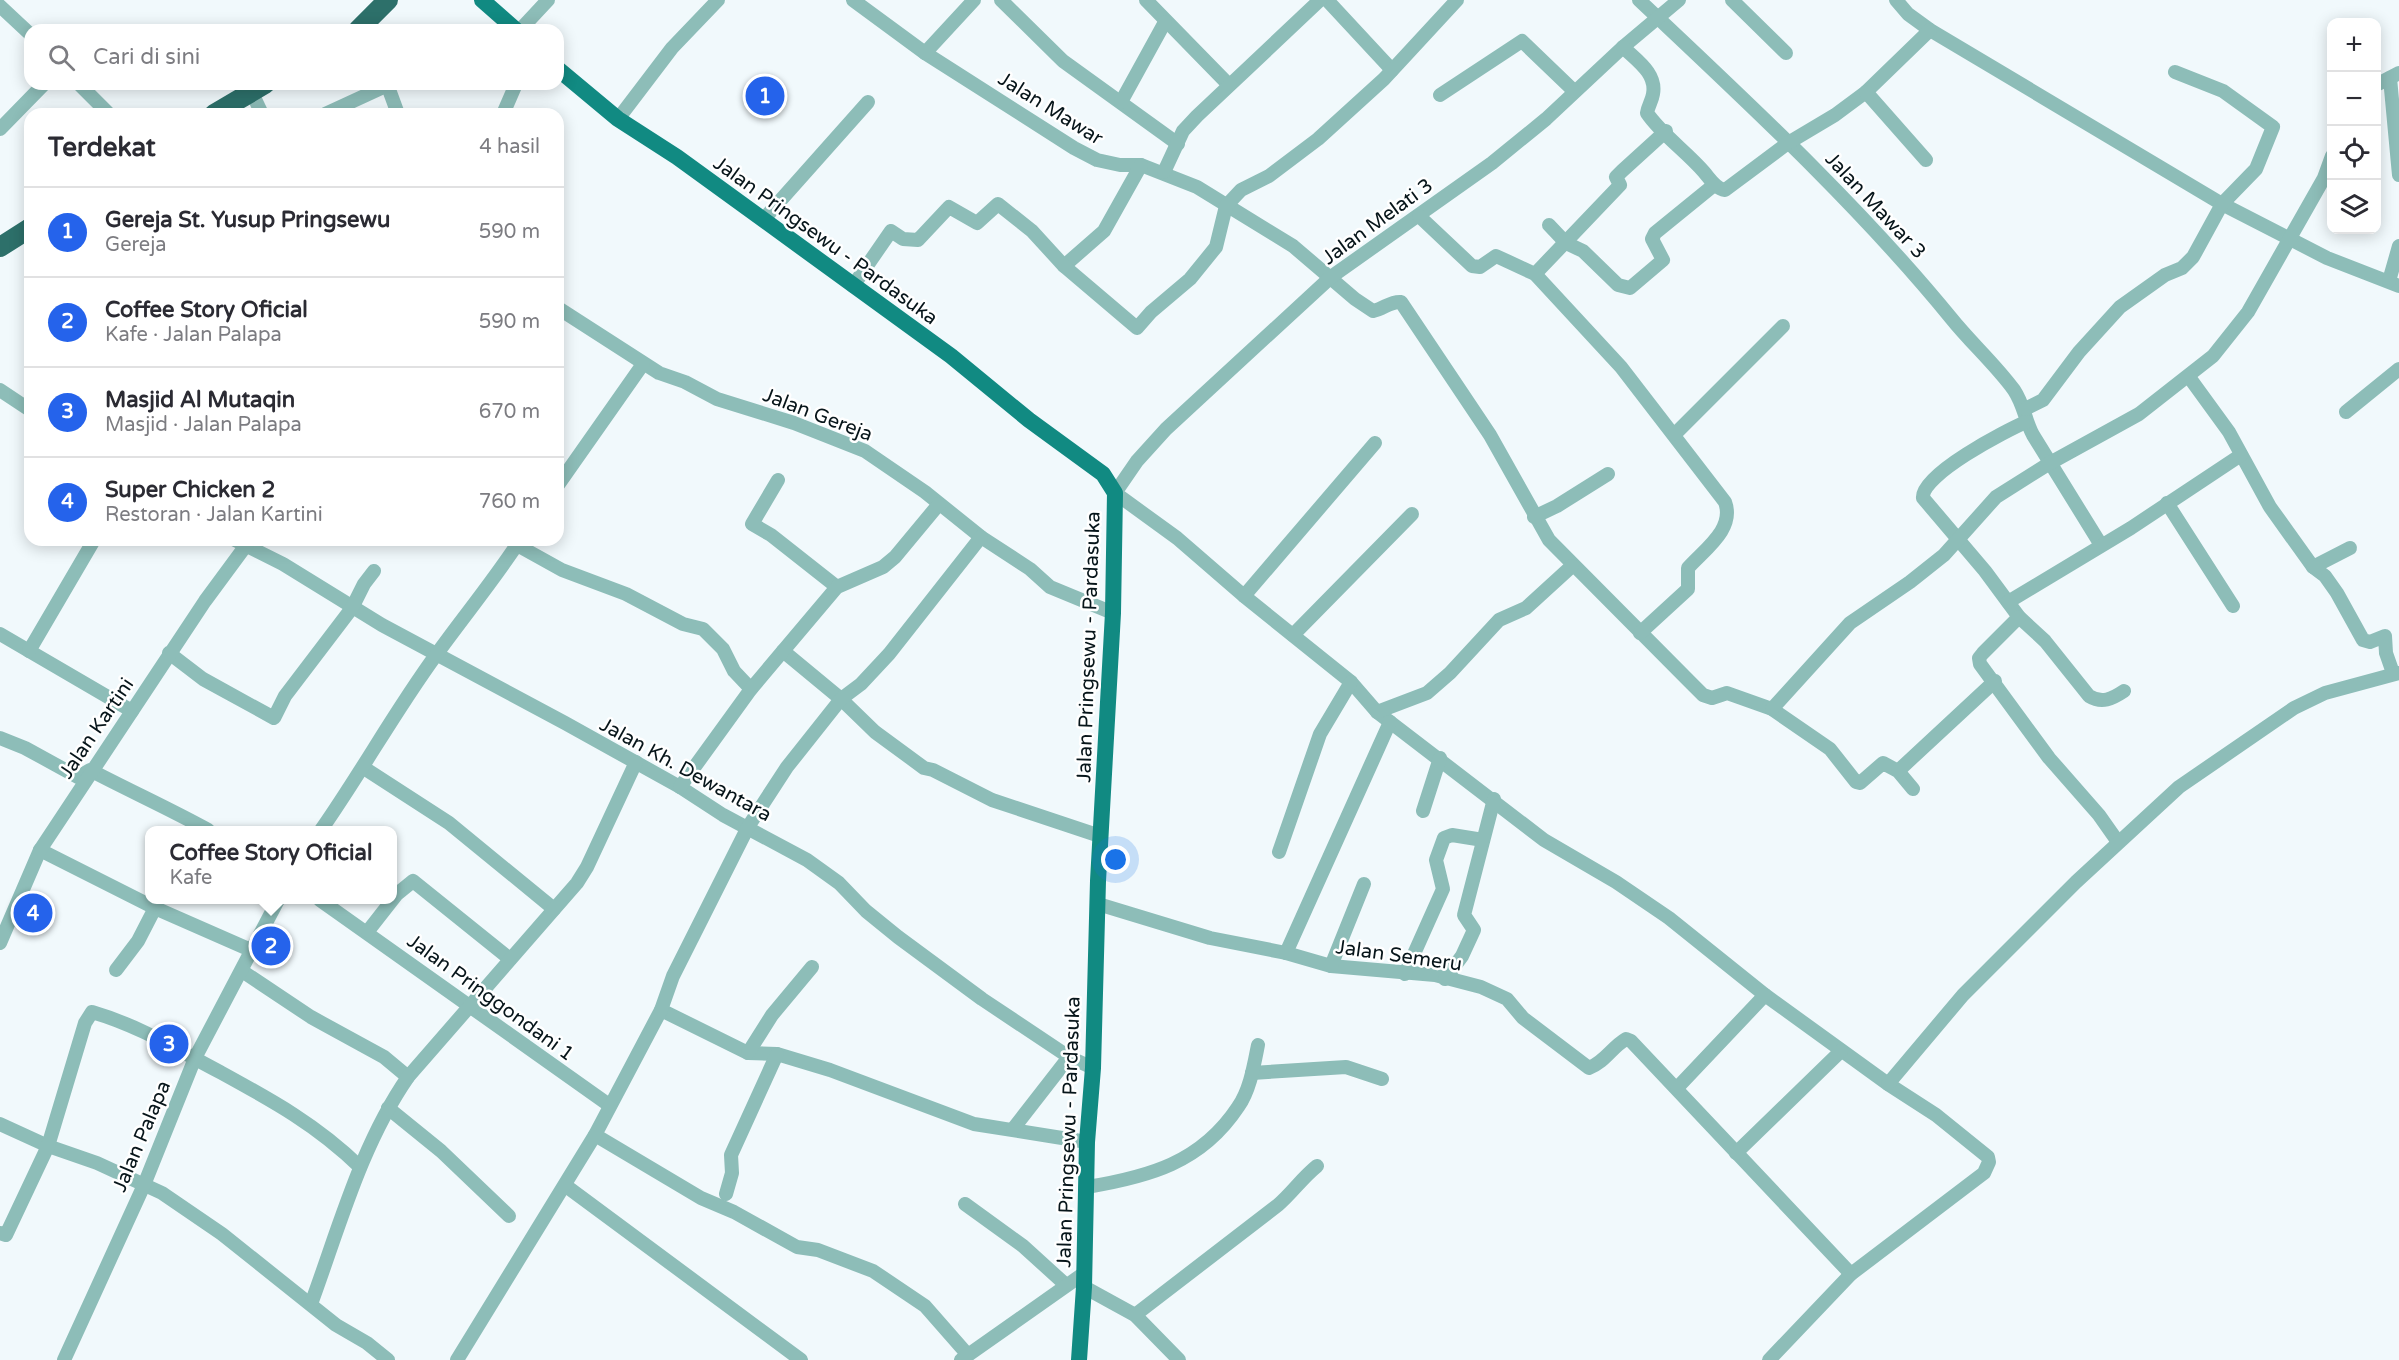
<!DOCTYPE html>
<html lang="id">
<head>
<meta charset="utf-8">
<style>
  :root { --surface:#fff; --page:#f2f2f3; --text:#2b2b33; --muted:#7c7c81; --line:#e1e1e2; --accent:#2563eb }
  body { margin:0; font-family:"Varela Round",sans-serif; background:var(--page); color:var(--text) }
  .controls { position:absolute; right:18px; top:18px; display:grid; overflow:hidden; border-radius:12px; box-shadow:0 3px 15px #0003 }
  .controls button { width:54px; height:54px; display:grid; place-items:center; padding:0; border:0; border-bottom:2px solid var(--line); background:var(--surface); color:var(--text); font:30px sans-serif }
  .you { position:absolute; left:1116px; top:860px; width:21px; height:21px; margin:-15px; border:4px solid #fff; border-radius:50%; background:#1a73e8; box-shadow:0 0 0 9px #1a73e833 }
  .badge { display:grid; place-items:center; width:39px; height:39px; border-radius:50%; background:var(--accent); color:#fff; font-size:20px; font-weight:700 }
  .pin { position:absolute; translate:-50% -50%; border:3px solid #fff; box-shadow:0 2px 6px #0006 }
  .popup { position:absolute; left:145px; top:826px; width:252px; height:78px; box-sizing:border-box; display:grid; place-content:center; border-radius:12px; background:var(--surface); filter:drop-shadow(0 2px 4px #0005); font-size:20px; white-space:nowrap; color:var(--muted) }
  .popup b { font-size:22px; color:var(--text) }
  .popup::after { content:''; position:absolute; left:50%; top:100%; margin-left:-12px; border:12px solid transparent; border-top-color:var(--surface) }
  .list { margin:0; padding:0; list-style:none }
  h2 { display:flex; justify-content:space-between; align-items:center; height:78px; margin:0; padding:0 24px; font-size:26px }
  h2 small { font-size:20px; font-weight:400; color:var(--muted) }
  .list li { display:grid; grid-template-columns:39px 1fr auto; gap:18px; align-items:center; box-sizing:border-box; height:90px; padding:0 24px; border-top:2px solid var(--line) }
  .list b { display:block; font-size:22px; white-space:nowrap }
  .list p { margin:0; font-size:20px; white-space:nowrap; color:var(--muted) }
  .list em { font-size:20px; font-style:normal; color:var(--muted) }
  .icon { flex:none; width:33px; height:33px; fill:none; stroke:currentColor; stroke-width:2; stroke-linecap:round; stroke-linejoin:round }
  .map { position:relative; flex:none; width:2399px; height:1360px; overflow:hidden }
  .search { position:absolute; background:var(--surface); box-shadow:0 3px 15px #0003; left:24px; top:24px; width:540px; height:66px; display:flex; align-items:center; gap:15px; box-sizing:border-box; padding:0 21px; border-radius:18px; color:var(--muted); font-size:22px }
  .panel { position:absolute; background:var(--surface); box-shadow:0 3px 15px #0003; left:24px; top:108px; width:540px; height:438px; border-radius:18px }
  .map>svg:first-child { display:block }
  .lines { fill:none; stroke-linecap:round; stroke-linejoin:round }
  .minor { stroke:#8dbdb8; stroke-width:14 }
  .major { stroke:#118a82; stroke-width:16 }
  .highway { stroke:#2d706a; stroke-width:20 }
  .labels { text-anchor:middle; stroke-width:5; stroke-linejoin:round; paint-order:stroke }
  .street-label { font-size:20px; fill:#07151a; stroke:#fff }
</style>
</head>
<body>
<div class="map">
<svg width="2399" height="1360" viewBox="0 0 2399 1360">
  <rect width="100%" height="100%" fill="#f1f9fc"/>
  <g class="lines">
    <!-- minor -->
    <g class="minor">
      <path d="M853 0 925 53 1074 148 1097 160 1120 165H1141L1197 187 1293 246 1355 299 1373 311C1384 309 1390 301 1401 302L1490 435 1549 540 1689 681 1703 695 1712 698 1727 693 1772 709 1830 749 1856 782 1860 783 1883 763 1898 771 1913 789"/>
      <polyline points="1001,0 1063,61 1178,144"/>
      <polyline points="1146,0 1228,84"/>
      <polyline points="1327,0 1392,70"/>
      <path d="M1639 0C1747 102 1857 203 1951 318 1971 343 1995 364 2014 390 2024 405 2025 420 2033 435L2101 545"/>
      <polyline points="1679,0 1623,47 1546,119 1492,163 1331,277 1166,429 1137,461 1115,493 1177,538 1244,596 1351,682 1377,712 1544,840 1616,882 1669,918 1765,995 1888,1084 1936,1115 1988,1157 1989,1162 1984,1173 1851,1274 1769,1360"/>
      <polyline points="1732,0 1786,53"/>
      <polyline points="1896,0 1908,14 1930,30 2222,204 2327,258 2399,286"/>
      <polyline points="0,6 30,34"/>
      <polyline points="520,30 548,0"/>
      <path d="M1623 47C1636 60 1657 73 1653 94 1652 101 1648 106 1647 113 1661 134 1687 152 1704 172 1710 179 1716 189 1725 190L1788 143 1835 115 1866 92 1930 30"/>
      <polyline points="925,53 974,0"/>
      <polyline points="2390,78 2399,175"/>
      <polyline points="79,84 109,114"/>
      <polyline points="387,84 398,114"/>
      <polyline points="2376,85 2399,73"/>
      <polyline points="1866,92 1926,160"/>
      <polyline points="252,93 262,114"/>
      <polyline points="1440,95 1522,41 1574,91"/>
      <polyline points="1121,102 1165,22"/>
      <polyline points="325,114 388,85"/>
      <polyline points="503,114 516,84"/>
      <polyline points="618,119 672,48 718,0"/>
      <polyline points="0,129 44,84"/>
      <polyline points="1164,172 1183,131 1197,116 1320,0"/>
      <path d="M1419 216 1472 266 1480 267 1496 256 1535 274 1621 367 1725 502C1735 529 1705 549 1688 568V589L1640 633"/>
      <polyline points="763,220 868,102"/>
      <polyline points="1549,225 1566,243 1583,251 1618,285 1630,288 1663,260 1652,239 1655,233 1714,185"/>
      <polyline points="1064,266 1104,231 1141,165"/>
      <polyline points="1535,274 1620,185 1616,177 1622,171 1666,131"/>
      <polyline points="2389,281 2399,246"/>
      <polyline points="853,286 891,231 903,239 918,240 949,207 977,223 998,204 1032,231 1064,266 1137,328 1151,312 1190,279 1216,247 1226,206 1241,190 1269,176 1318,139 1384,79 1457,0"/>
      <polyline points="558,308 659,373 685,382 717,399 794,423 865,451 925,492 981,537 1030,569 1050,587 1113,613"/>
      <polyline points="2189,377 2229,432 2270,507 2313,567 2325,576 2337,593 2363,640 2370,642 2385,636 2386,653 2393,673"/>
      <polyline points="0,390 30,410"/>
      <polyline points="2025,409 2043,400 2079,352 2120,307 2165,275 2182,268 2193,257 2222,204 2256,169 2273,127 2223,91 2175,72"/>
      <polyline points="2346,412 2399,369"/>
      <path d="M2026 422C2007 430 1920 475 1923 498L1985 571 2019 617 2045 641 2089 696C2102 704 2112 699 2124 691"/>
      <polyline points="1675,434 1783,326"/>
      <polyline points="778,480 752,524 771,535 837,587"/>
      <polyline points="558,485 643,364"/>
      <polyline points="2167,503 2233,606"/>
      <polyline points="1534,517 1557,506 1608,474"/>
      <polyline points="235,540 283,564 382,625 565,723 680,787 723,815 807,860 839,883 866,911 898,937 982,999 1069,1057 1093,1068"/>
      <polyline points="517,545 562,570 626,594 683,624 703,629 723,649 734,671 751,689"/>
      <polyline points="2313,567 2350,548"/>
      <polyline points="1244,596 1375,443"/>
      <polyline points="2008,602 2131,528 2241,455"/>
      <polyline points="2019,617 1983,653 1979,658 1980,664 2049,758 2099,815 2118,842"/>
      <polyline points="0,634 132,711"/>
      <polyline points="1293,635 1412,514"/>
      <polyline points="29,651 94,540"/>
      <polyline points="783,651 841,699 875,732 924,768 933,770 992,800 1100,836"/>
      <polyline points="169,653 203,679 274,718 285,696 352,608 364,584 374,571"/>
      <polyline points="1772,709 1850,623 1910,582 1944,555 1996,497 2050,463 2139,414 2213,356 2248,312 2324,178 2332,156"/>
      <polyline points="1377,712 1427,693 1450,673 1499,620 1526,608 1572,566"/>
      <path d="M0 738 25 748 78 777 90 770C130 791 170 809 208 830"/>
      <polyline points="364,768 449,823 554,909"/>
      <polyline points="1898,771 1995,681"/>
      <polyline points="680,787 751,689 837,587 883,567 895,557 939,504"/>
      <polyline points="1423,811 1440,758"/>
      <path d="M321 830C361 773 395 711 436 655 464 616 494 580 520 540"/>
      <polyline points="40,850 155,908 253,951"/>
      <polyline points="1279,852 1320,734 1351,682"/>
      <polyline points="320,900 609,1105"/>
      <path d="M1098 904 1210 938 1286 953 1331 966 1435 975 1481 987 1507 999 1523 1018 1589 1068C1605 1062 1612 1047 1626 1039L1631 1041 1851 1274"/>
      <polyline points="368,931 397,894 413,881 510,959"/>
      <polyline points="0,943 40,850 205,601 250,540"/>
      <polyline points="1286,953 1390,722"/>
      <polyline points="1331,966 1364,884"/>
      <polyline points="116,970 138,941 155,908"/>
      <polyline points="242,971 311,1017 384,1057 408,1077"/>
      <polyline points="1405,974 1443,889 1436,860 1444,838 1452,835 1483,840"/>
      <polyline points="1445,979 1462,956 1474,930 1464,915 1494,799"/>
      <polyline points="661,1010 748,1053 777,1054 830,1070 974,1124 1087,1142"/>
      <polyline points="748,1053 772,1015 812,967"/>
      <polyline points="1252,1073 1346,1067 1382,1079"/>
      <polyline points="1888,1084 1963,995 2076,882 2179,787 2294,708 2325,693 2399,673"/>
      <polyline points="1677,1088 1765,995"/>
      <polyline points="388,1108 441,1151 509,1216"/>
      <polyline points="0,1124 48,1146 97,1163 162,1193 222,1234 336,1325 367,1343 388,1360"/>
      <polyline points="1013,1129 1069,1057"/>
      <polyline points="595,1135 701,1198 734,1212 797,1247 818,1250 873,1271 925,1306 968,1355"/>
      <polyline points="1736,1153 1841,1051"/>
      <polyline points="566,1186 801,1360"/>
      <path d="M1087 1187C1148 1177 1201 1163 1238 1107 1250 1090 1254 1065 1258 1045"/>
      <polyline points="726,1194 732,1173 731,1155 777,1054"/>
      <polyline points="965,1204 1023,1246 1066,1285"/>
      <path d="M0 1233 6 1235 48 1146 85 1023 92 1012C140 1026 176 1049 220 1072 273 1101 317 1125 360 1167"/>
      <polyline points="1084,1287 1135,1315 1179,1360"/>
      <path d="M311 1304C339 1228 361 1145 408 1077L577 883 587 867 636 762"/>
      <path d="M1135 1315 1278 1205C1292 1193 1302 1178 1317 1166"/>
      <polyline points="64,1360 144,1185 195,1058 278,900"/>
      <polyline points="457,1360 595,1135 661,1010 673,976 748,827 787,767 841,699 861,684 889,654 981,537"/>
      <polyline points="961,1360 1083,1274"/>
    </g>
    <!-- major -->
    <g class="major">
      <polyline points="482,0 516,30"/>
      <polyline points="558,69 618,119 677,157 951,356 1029,420 1103,474 1115,493 1113,613 1098,881 1093,1068 1087,1142 1084,1287 1079,1360"/>
    </g>
    <!-- highway -->
    <g class="highway">
      <polyline points="358,30 388,0"/>
      <polyline points="214,114 265,84"/>
      <polyline points="0,247 30,228"/>
    </g>
  </g>
  <g class="labels">
    <!-- street labels -->
    <g class="street-label">
      <text transform="translate(1051 108) rotate(32)" y="7">Jalan Mawar</text>
      <text transform="translate(1876 205) rotate(47)" y="7">Jalan Mawar 3</text>
      <text transform="translate(1377 221) rotate(-36)" y="7">Jalan Melati 3</text>
      <text transform="translate(826 240) rotate(36)" y="7">Jalan Pringsewu - Pardasuka</text>
      <text transform="translate(818 414) rotate(21)" y="7">Jalan Gereja</text>
      <text transform="translate(1088 647) rotate(-88)" y="7">Jalan Pringsewu - Pardasuka</text>
      <text transform="translate(96 728) rotate(-56)" y="7">Jalan Kartini</text>
      <text transform="translate(686 769) rotate(29)" y="7">Jalan Kh. Dewantara</text>
      <text transform="translate(1399 955) rotate(8)" y="7">Jalan Semeru</text>
      <text transform="translate(491 997) rotate(36)" y="7">Jalan Pringgondani 1</text>
      <text transform="translate(1068 1132) rotate(-88)" y="7">Jalan Pringsewu - Pardasuka</text>
      <text transform="translate(141 1136) rotate(-67)" y="7">Jalan Palapa</text>
    </g>
  </g>
</svg>
<div class="controls">
<button>+</button>
<button>−</button>
<button><svg class="icon" aria-label="locate" viewBox="0 0 24 24"><circle cx="12" cy="12" r="6"/><path d="M12 2v4M12 18v4M2 12h4M18 12h4"/></svg></button>
<button><svg class="icon" aria-label="layers" viewBox="0 0 24 24"><path d="M12 4l9 5-9 5-9-5zM3 14l9 5 9-5"/></svg></button>
</div>
<div class="you"></div>
<div class="pin badge" style="left:765px;top:96px">1</div>
<div class="pin badge" style="left:271px;top:946px">2</div>
<div class="popup"><b>Coffee Story Oficial</b>Kafe</div>
<div class="pin badge" style="left:169px;top:1044px">3</div>
<div class="pin badge" style="left:33px;top:913px">4</div>
<div class="search"><svg class="icon" aria-label="search" viewBox="0 0 24 24"><circle cx="10" cy="10" r="6"/><path d="M15 15l6 6"/></svg>Cari di sini</div>
<section class="panel">
<h2>Terdekat<small>4 hasil</small></h2>
<ul class="list">
<li><span class="badge">1</span><div><b>Gereja St. Yusup Pringsewu</b><p>Gereja</p></div><em>590 m</em></li>
<li><span class="badge">2</span><div><b>Coffee Story Oficial</b><p>Kafe · Jalan Palapa</p></div><em>590 m</em></li>
<li><span class="badge">3</span><div><b>Masjid Al Mutaqin</b><p>Masjid · Jalan Palapa</p></div><em>670 m</em></li>
<li><span class="badge">4</span><div><b>Super Chicken 2</b><p>Restoran · Jalan Kartini</p></div><em>760 m</em></li>
</ul>
</section>
</div>
</body>
</html>
